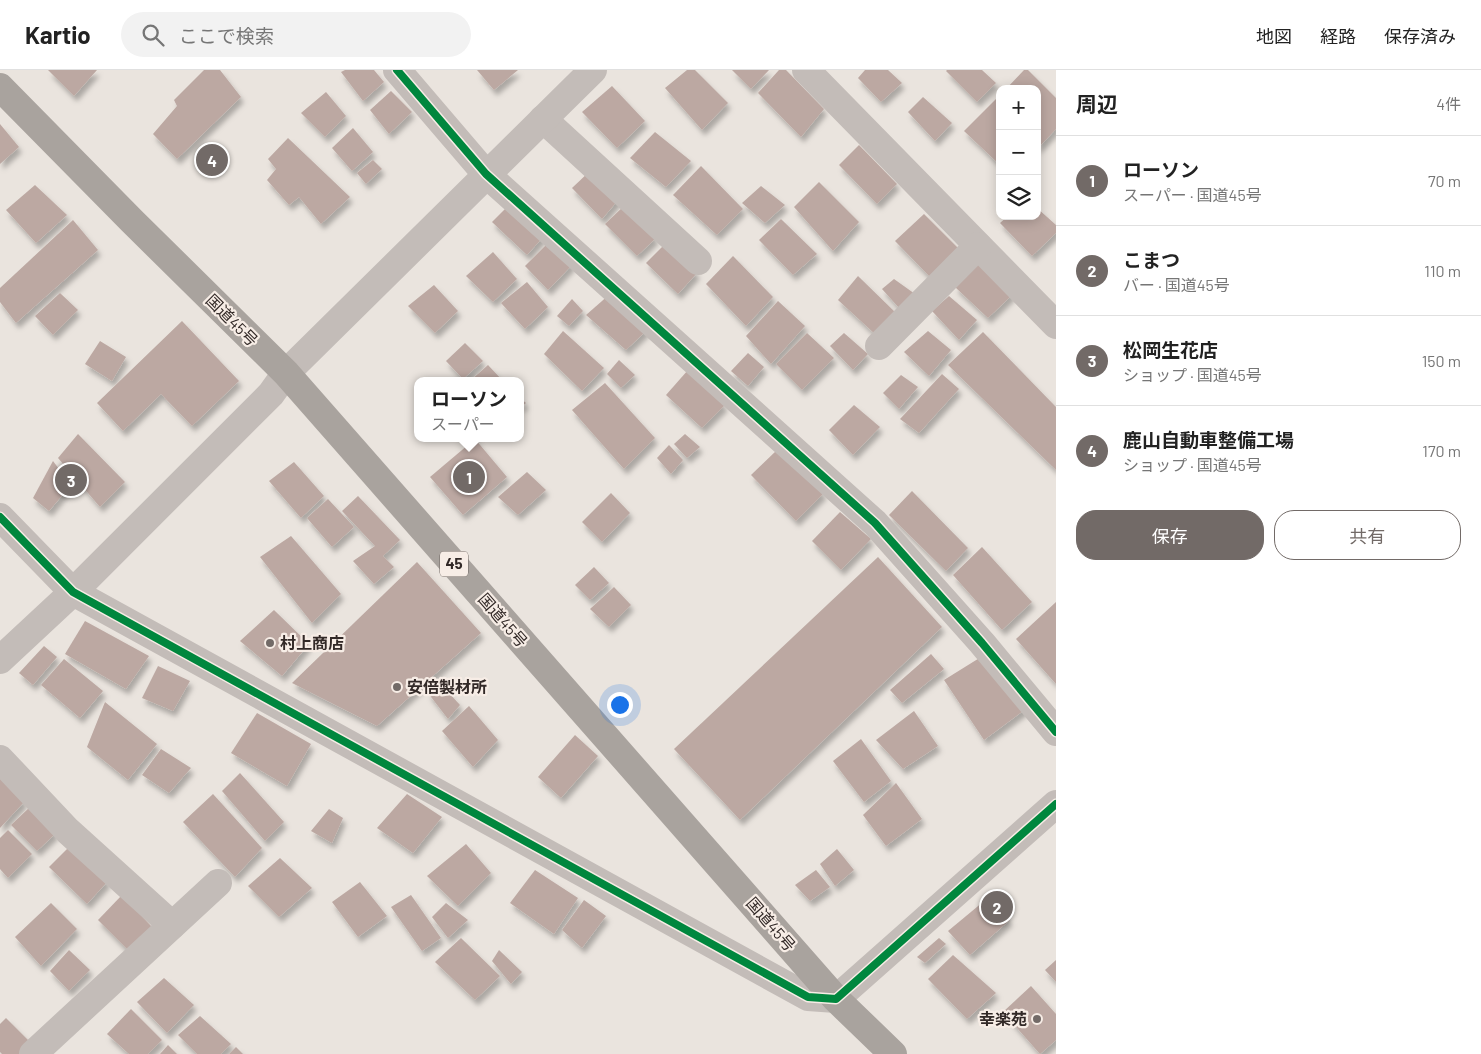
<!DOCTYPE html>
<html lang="ja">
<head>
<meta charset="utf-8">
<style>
  :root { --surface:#fff; --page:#f2f2f2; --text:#222; --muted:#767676; --line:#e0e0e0; --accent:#726a67 }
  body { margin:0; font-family:Barlow,"Noto Sans JP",sans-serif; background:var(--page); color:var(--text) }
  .controls { position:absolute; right:15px; top:15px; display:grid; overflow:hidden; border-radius:10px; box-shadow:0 2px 12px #0003 }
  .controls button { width:45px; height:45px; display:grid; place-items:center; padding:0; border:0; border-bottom:1px solid var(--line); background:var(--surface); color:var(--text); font:25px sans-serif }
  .you { position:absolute; left:619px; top:634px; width:18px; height:18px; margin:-12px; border:4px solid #fff; border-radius:50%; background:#1a73e8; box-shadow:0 0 0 8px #1a73e833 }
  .badge { display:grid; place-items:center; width:32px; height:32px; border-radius:50%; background:var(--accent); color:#fff; font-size:16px; font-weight:700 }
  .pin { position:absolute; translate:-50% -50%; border:2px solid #fff; box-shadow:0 1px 5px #0006 }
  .popup { position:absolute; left:414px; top:307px; width:110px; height:65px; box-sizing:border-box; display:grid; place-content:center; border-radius:10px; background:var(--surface); filter:drop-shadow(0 1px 4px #0005); font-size:16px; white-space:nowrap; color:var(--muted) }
  .popup b { font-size:19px; color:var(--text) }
  .popup::after { content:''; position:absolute; left:50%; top:100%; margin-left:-10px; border:10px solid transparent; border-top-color:var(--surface) }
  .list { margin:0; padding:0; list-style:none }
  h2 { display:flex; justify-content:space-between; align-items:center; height:65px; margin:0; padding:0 20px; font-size:21px }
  h2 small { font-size:16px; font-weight:400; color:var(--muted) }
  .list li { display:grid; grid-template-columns:32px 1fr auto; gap:15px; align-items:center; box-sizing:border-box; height:90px; padding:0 20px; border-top:1px solid var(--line) }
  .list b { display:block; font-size:19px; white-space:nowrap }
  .list p { margin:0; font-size:16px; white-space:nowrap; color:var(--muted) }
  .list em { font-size:16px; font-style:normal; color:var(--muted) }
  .actions { display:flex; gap:10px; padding:15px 20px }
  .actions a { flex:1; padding:11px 0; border:1px solid var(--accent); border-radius:20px; text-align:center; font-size:18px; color:var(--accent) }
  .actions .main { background:var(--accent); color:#fff }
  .icon { flex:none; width:28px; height:28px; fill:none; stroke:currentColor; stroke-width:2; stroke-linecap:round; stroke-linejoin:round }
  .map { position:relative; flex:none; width:1056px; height:984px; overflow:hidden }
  header { display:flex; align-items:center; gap:30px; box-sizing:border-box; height:70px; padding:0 25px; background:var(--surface); border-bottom:1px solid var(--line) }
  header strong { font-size:24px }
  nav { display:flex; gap:28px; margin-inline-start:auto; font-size:18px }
  .search { width:350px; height:45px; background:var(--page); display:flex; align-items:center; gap:12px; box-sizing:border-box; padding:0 18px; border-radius:28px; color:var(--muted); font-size:19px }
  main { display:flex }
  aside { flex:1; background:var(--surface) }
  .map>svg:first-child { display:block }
  .building { fill:#bca8a2; filter:url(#shadow) }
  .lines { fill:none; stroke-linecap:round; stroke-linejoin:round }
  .minor { stroke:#c3bcb8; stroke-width:28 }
  .highway { stroke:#a9a39e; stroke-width:28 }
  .cycleway-casing { stroke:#f7ede6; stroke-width:11 }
  .cycleway { stroke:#00873e; stroke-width:8 }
  .poi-dot { fill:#726a67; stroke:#f7ede6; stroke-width:2 }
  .labels { text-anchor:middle; stroke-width:4.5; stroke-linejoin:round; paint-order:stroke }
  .shield { fill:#f7ede6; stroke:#6d6460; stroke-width:1 }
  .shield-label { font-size:15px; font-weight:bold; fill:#322927 }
  .street-label { font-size:16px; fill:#322927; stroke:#f7ede6 }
  .poi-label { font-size:16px; font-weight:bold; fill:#322927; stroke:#f7ede6; text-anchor:start }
</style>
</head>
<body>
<header>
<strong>Kartio</strong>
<div class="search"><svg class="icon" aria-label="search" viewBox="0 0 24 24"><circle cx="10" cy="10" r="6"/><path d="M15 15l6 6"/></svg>ここで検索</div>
<nav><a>地図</a><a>経路</a><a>保存済み</a></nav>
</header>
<main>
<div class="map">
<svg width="1056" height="984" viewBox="0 0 1056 984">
  <defs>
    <filter id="shadow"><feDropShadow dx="3" dy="5.5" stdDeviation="2.5" flood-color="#0004"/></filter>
  </defs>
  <rect width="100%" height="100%" fill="#eae4de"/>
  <!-- building -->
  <g class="building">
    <polygon points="48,0 97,0 74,26"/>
    <polygon points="204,0 220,0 241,27 177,89 153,64 177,36 174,30"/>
    <polygon points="345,0 374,0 384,12 363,31 341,2"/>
    <polygon points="477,0 518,0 494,20"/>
    <polygon points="687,0 695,0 728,33 702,60 665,18"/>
    <polygon points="732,0 769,0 751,19"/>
    <polygon points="779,0 786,0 824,39 801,67 758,23"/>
    <polygon points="865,0 888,0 902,13 881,32 858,8"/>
    <polygon points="947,0 982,0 996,13 977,32 946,1"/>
    <polygon points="1024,0 1028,0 1056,28 1056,59 1037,79 1037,19 1006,19"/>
    <polygon points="612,16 645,51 617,78 582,42"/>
    <polygon points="391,21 412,42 389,64 370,40"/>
    <polygon points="326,22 346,46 325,67 301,43"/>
    <polygon points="1000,25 1000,95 964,61"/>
    <polygon points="923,27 952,53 935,71 908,42"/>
    <polygon points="0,54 19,77 0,94"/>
    <polygon points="353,58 373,82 352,101 332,78"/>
    <polygon points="655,62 691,91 666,117 630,88"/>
    <polygon points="288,68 350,127 321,154 299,127 289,135 267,110 276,99 268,89"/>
    <polygon points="859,75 897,114 877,134 839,95"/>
    <polygon points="373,90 382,99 366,114 357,103"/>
    <polygon points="701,96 743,139 717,165 673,125"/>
    <polygon points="590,101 620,128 602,149 572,118"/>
    <polygon points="819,112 859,152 833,181 794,137"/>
    <polygon points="35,115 67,145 36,173 6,140"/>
    <polygon points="761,116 785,135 765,153 742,133"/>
    <polygon points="509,135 544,166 527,185 492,152"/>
    <polygon points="625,135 656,168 637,186 605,154"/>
    <polygon points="1037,138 1056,155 1056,163 1032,186 1000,153 1008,146 1037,146"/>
    <polygon points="924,144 959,179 931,208 895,171"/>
    <polygon points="781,149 817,184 793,205 759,170"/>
    <polygon points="73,150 98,180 16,253 0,232 0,218"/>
    <polygon points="549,172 573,194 548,220 525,196"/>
    <polygon points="667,172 697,203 678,224 646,193"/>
    <polygon points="493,182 517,209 493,232 466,206"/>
    <polygon points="733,186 773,227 746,256 706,214"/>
    <polygon points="978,192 1013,224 988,248 955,217"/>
    <polygon points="858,206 896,243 875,264 838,230"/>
    <polygon points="894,209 915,224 900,239 882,219"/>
    <polygon points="527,212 548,237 525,259 501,233"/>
    <polygon points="434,215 458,241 435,263 408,236"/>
    <polygon points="60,223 78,240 53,265 35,246"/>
    <polygon points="610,224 647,260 626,280 586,245"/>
    <polygon points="949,226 977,250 959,270 932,241"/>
    <polygon points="572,229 583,241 569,256 557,246"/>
    <polygon points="778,231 805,256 771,294 746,266"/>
    <polygon points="182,251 239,311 192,356 161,324 123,361 97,333"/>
    <polygon points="563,261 604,298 582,321 544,284"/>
    <polygon points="928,261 951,280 929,306 904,282"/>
    <polygon points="983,262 1056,337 1056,400 948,295"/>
    <polygon points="807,263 834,288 802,320 776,294"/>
    <polygon points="844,263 868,284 853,300 830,276"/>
    <polygon points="100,271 126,287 112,311 85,294"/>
    <polygon points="465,273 483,291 463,309 446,291"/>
    <polygon points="748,283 764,297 748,316 731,301"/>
    <polygon points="619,290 635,305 621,318 607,304"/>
    <polygon points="488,295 503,311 470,311"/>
    <polygon points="688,300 725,335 702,358 666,325"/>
    <polygon points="942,304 959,319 919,363 900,349"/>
    <polygon points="901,305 918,317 899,339 883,323"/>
    <polygon points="605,313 655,368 624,399 572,340"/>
    <polygon points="520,328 526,333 520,338"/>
    <polygon points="854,335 880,357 853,385 829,360"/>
    <polygon points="78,364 125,412 100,437 58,388"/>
    <polygon points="685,364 700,377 687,388 674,374"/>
    <polygon points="475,369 507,407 463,445 430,407"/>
    <polygon points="669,375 683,390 671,404 657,388"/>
    <polygon points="777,380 824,423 796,451 751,405"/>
    <polygon points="53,391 71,415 49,441 33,428"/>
    <polygon points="294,392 324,426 301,448 269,411"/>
    <polygon points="527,402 546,420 518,445 498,427"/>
    <polygon points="912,421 968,478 946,501 889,445"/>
    <polygon points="611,423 630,443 602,472 582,452"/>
    <polygon points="358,426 400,470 383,486 394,497 374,514 353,491 375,476 342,441"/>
    <polygon points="328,429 354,457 332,477 307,448"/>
    <polygon points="840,442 871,469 841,500 812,471"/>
    <polygon points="291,466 341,524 312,553 260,487"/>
    <polygon points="982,477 1032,532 1002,560 953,505"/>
    <polygon points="878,487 942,557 740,750 674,679"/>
    <polygon points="417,492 481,563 377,656 292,613"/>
    <polygon points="594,497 609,513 590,530 575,515"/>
    <polygon points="614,517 631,535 609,557 590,539"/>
    <polygon points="1056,532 1056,614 1016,569"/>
    <polygon points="274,540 309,574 282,606 240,571"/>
    <polygon points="85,551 149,586 126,619 65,584"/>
    <polygon points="44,576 57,587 33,615 19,603"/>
    <polygon points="931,584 944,599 902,633 890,620"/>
    <polygon points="981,587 1027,638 984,670 944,610"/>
    <polygon points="64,589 103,621 80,648 41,615"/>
    <polygon points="158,596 190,611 173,641 142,628"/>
    <polygon points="438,611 460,635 448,649 428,623"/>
    <polygon points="105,632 157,674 128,710 87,677"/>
    <polygon points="469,636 498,670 473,697 442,661"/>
    <polygon points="914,641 938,676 903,699 876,670"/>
    <polygon points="257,643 311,674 287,716 231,683"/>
    <polygon points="575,665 598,686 561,728 538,707"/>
    <polygon points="861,669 891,711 864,732 833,691"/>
    <polygon points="161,679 191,698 169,723 142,705"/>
    <polygon points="240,703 284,752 265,771 222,721"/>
    <polygon points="0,708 25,731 0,758"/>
    <polygon points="896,713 922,749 886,776 863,745"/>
    <polygon points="213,724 262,778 235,807 183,752"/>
    <polygon points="407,724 442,747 413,783 377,758"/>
    <polygon points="31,736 56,763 37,781 11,755"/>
    <polygon points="329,739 343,748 332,773 311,761"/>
    <polygon points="8,760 32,784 8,808 0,799 0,768"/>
    <polygon points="466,774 491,803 458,836 427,806"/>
    <polygon points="70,776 108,811 87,834 49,797"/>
    <polygon points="837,779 854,800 835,816 820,794"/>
    <polygon points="280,788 312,818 279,847 248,816"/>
    <polygon points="535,800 578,828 554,864 510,833"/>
    <polygon points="816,800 830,817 810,831 795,815"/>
    <polygon points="360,812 387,846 358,867 332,832"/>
    <polygon points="122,825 152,857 131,883 98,850"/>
    <polygon points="411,825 441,868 422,881 391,837"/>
    <polygon points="989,827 1010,850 970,885 948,861"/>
    <polygon points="584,830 606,846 582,878 562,860"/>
    <polygon points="51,833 77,859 41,896 15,867"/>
    <polygon points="446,833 468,850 448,868 432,847"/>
    <polygon points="461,868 500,906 475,930 435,892"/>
    <polygon points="939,868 946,874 925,893 917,887"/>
    <polygon points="69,880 90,900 69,921 50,901"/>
    <polygon points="499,880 522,902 511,914 492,891"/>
    <polygon points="953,885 996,923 967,949 928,909"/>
    <polygon points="1056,890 1056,912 1045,900"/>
    <polygon points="164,908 194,935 167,963 137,932"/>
    <polygon points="1031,916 1056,944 1056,970 1040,984 1003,942"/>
    <polygon points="131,939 162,970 148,984 129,984 107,964"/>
    <polygon points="200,946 231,974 221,984 197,984 178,965"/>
    <polygon points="6,948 33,975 24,984 2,984 0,982 0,954"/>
    <polygon points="168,975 177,984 160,984"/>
    <polygon points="236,977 243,984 229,984"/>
  </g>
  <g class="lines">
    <!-- minor -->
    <g class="minor">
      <polyline points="397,0 486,104 875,453 982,573 1056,662"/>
      <polyline points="806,0 1056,255"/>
      <polyline points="543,49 698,191"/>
      <polyline points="879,276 978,176"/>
      <polyline points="0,447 73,522 808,927 836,929 1056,734"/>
      <polyline points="0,590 73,522 271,324 286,303 593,0"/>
      <polyline points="0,689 68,761 172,855"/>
      <polyline points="33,984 218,813"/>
    </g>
    <!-- highway -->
    <polyline class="highway" points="0,17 132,151 286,303 836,929 893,984"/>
    <defs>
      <g id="cycleway">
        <polyline points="397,0 486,104 875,453 982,573 1056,662"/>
        <polyline points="0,447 73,522 808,927 836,929 1056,734"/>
      </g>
    </defs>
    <!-- cycleway casing -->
    <use href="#cycleway" class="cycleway-casing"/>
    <!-- cycleway -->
    <use href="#cycleway" class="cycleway"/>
  </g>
  <!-- markers -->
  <g class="poi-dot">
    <circle cx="270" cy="573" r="5"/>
    <circle cx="397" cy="617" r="5"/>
    <circle cx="1037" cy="949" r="5"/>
  </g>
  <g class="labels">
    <!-- shield labels -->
    <rect class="shield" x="440" y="481.5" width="28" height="25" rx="4"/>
    <g class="shield-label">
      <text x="454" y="499">45</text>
    </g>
    <!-- street labels -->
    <g class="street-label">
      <text transform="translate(232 250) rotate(45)" y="6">国道45号</text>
      <text transform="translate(503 550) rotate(49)" y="6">国道45号</text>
      <text transform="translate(771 854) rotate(49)" y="6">国道45号</text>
    </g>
    <!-- poi labels -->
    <g class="poi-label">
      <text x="280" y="579">村上商店</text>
      <text x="407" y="623">安倍製材所</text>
      <text x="1027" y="955" text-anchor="end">幸楽苑</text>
    </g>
  </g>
</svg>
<div class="controls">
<button>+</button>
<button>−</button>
<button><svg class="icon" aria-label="layers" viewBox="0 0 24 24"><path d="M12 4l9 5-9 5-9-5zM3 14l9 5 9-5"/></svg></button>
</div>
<div class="you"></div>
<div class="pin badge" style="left:469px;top:407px">1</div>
<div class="popup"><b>ローソン</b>スーパー</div>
<div class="pin badge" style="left:997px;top:837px">2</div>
<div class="pin badge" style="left:71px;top:410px">3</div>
<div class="pin badge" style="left:212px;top:90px">4</div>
</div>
<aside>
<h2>周辺<small>4件</small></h2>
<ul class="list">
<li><span class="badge">1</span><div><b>ローソン</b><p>スーパー · 国道45号</p></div><em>70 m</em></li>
<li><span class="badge">2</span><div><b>こまつ</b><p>バー · 国道45号</p></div><em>110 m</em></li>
<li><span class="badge">3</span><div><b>松岡生花店</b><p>ショップ · 国道45号</p></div><em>150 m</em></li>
<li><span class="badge">4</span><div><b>鹿山自動車整備工場</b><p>ショップ · 国道45号</p></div><em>170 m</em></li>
</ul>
<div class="actions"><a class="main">保存</a><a>共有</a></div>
</aside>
</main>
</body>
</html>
